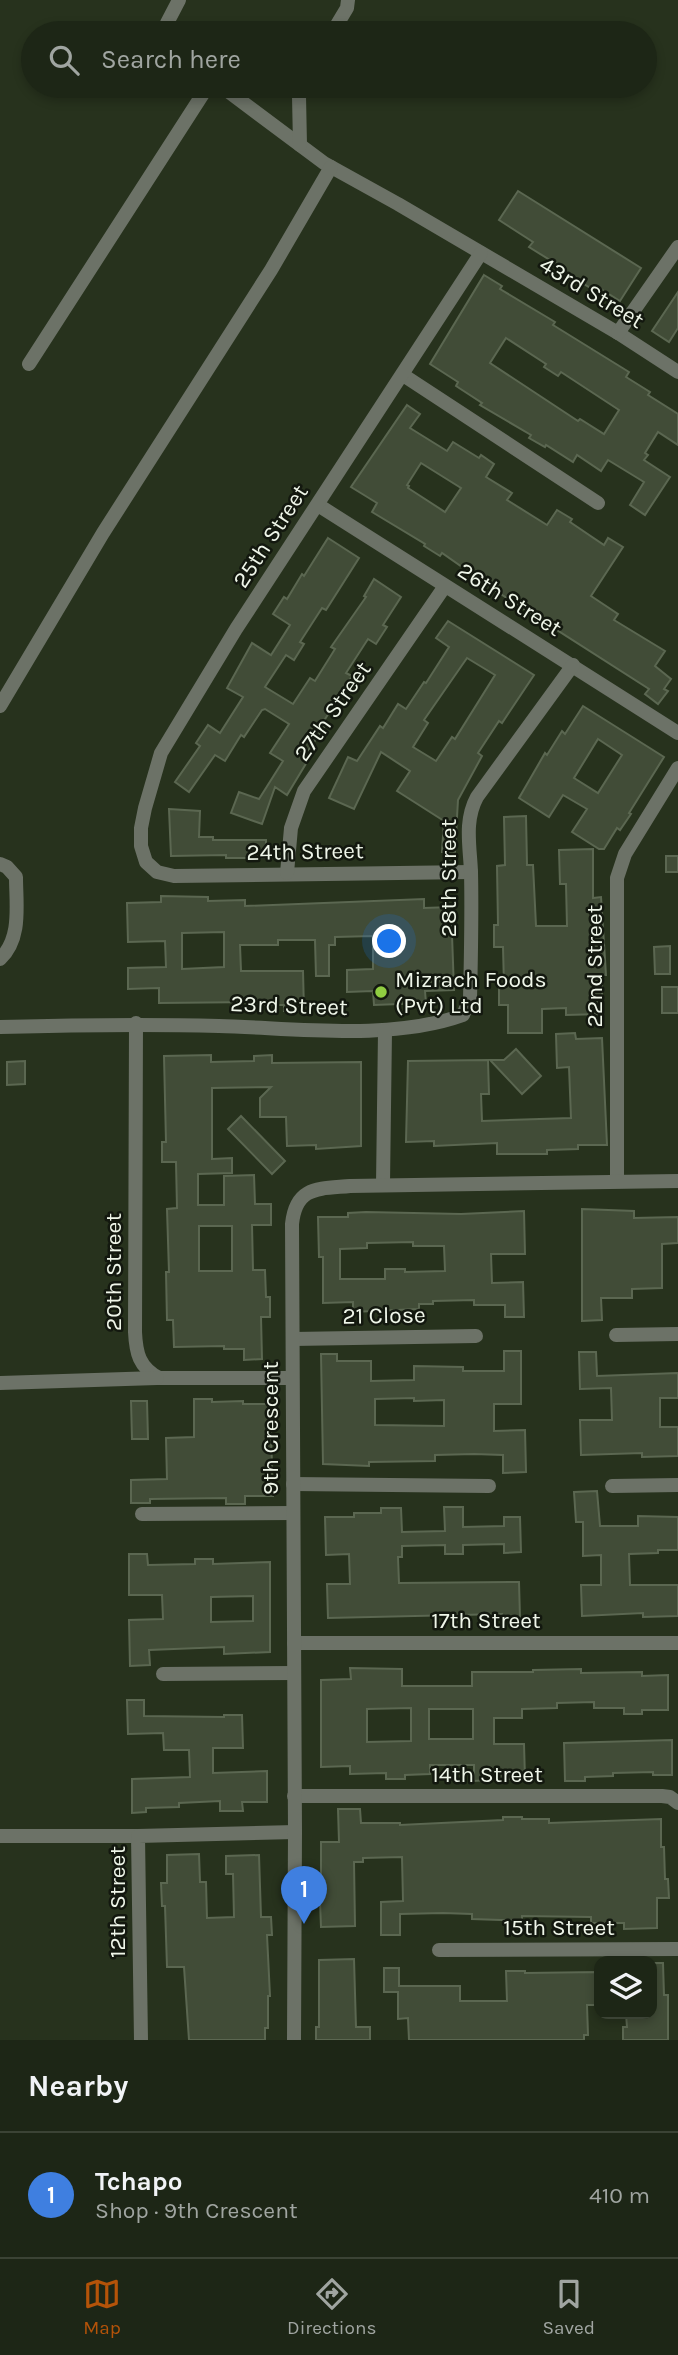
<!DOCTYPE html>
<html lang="en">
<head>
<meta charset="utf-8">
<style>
  :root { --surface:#1d2616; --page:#252e1f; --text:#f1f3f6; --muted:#a0a5a1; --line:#3b4335; --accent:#b45309 }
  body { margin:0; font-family:Karla,sans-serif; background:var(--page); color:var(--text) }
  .controls { position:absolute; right:21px; bottom:21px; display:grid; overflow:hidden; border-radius:14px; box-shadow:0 4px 10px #0003 }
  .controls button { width:63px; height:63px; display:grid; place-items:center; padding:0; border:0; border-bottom:2px solid var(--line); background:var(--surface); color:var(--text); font:35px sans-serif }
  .you { position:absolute; left:390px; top:942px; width:24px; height:24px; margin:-18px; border:5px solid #fff; border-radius:50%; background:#1a73e8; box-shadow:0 0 0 10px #1a73e833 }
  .badge { display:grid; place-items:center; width:46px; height:46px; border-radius:50%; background:var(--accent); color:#fff; font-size:23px; font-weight:700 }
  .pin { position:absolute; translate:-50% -58px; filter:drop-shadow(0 2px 4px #0008) }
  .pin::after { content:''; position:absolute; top:37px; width:24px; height:21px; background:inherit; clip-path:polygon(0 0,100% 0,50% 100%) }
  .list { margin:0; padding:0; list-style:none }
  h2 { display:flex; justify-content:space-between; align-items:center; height:91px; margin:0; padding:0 28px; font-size:30px }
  h2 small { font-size:23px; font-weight:400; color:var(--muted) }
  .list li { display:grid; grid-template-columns:46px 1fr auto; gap:21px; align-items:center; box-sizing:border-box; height:126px; padding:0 28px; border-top:2px solid var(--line) }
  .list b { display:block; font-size:26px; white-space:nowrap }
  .list p { margin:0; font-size:23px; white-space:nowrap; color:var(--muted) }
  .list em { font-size:23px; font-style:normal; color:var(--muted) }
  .icon { flex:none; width:38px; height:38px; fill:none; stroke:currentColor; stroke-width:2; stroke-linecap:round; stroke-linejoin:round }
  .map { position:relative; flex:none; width:678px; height:2040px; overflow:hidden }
  .search { position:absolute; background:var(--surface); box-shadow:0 4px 10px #0003; left:21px; right:21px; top:21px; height:77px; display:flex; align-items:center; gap:18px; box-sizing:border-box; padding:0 24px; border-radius:38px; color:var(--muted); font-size:26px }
  .sheet { height:217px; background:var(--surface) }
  nav { display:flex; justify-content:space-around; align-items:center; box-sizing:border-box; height:98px; border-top:2px solid var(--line); background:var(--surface); font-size:19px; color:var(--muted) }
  nav a { display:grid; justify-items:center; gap:4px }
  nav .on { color:var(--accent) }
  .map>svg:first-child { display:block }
  .building { fill:#414c37; stroke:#5b6751; stroke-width:2; fill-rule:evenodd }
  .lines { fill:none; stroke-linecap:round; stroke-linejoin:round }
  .minor { stroke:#6c7267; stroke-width:14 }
  .poi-dot { fill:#90cd41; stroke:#13180f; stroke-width:2.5 }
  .labels { text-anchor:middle; stroke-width:5; stroke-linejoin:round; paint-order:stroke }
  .street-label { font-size:23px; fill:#eff6e9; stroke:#13180f }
  .poi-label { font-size:23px; fill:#eff6e9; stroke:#13180f; text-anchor:start }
</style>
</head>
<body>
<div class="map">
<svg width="678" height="2040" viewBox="0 0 678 2040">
  <rect width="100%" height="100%" fill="#27321d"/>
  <!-- building -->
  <g class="building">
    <polygon points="518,191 641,268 620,301 596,286 594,290 552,265 553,262 529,247 533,242 499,220"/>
    <path d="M484 275 502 286 500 289 555 322 553 325 629 372 626 377 650 392 648 395 678 414V445L658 432 645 453 648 455 644 460 670 477 645 515 630 505 644 482 608 460 601 471 577 455 573 462 546 445 545 447 529 438 531 435 480 405 482 403 456 386 458 382 430 364ZM506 338 546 364 544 367 558 376 561 372 619 410 604 434 580 419 578 421 490 363Z"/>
    <polygon points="678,292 678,328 669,342 652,331"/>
    <path d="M407 405 420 414 410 428 447 451 453 442 479 458 481 455 494 464 486 477 512 493 507 500 547 525 557 510 572 519 570 522 604 545 608 538 623 547 591 596 618 614 614 620 665 651 655 666 671 679 664 689 668 691 658 704 645 694 649 689 499 593 442 553 440 556 424 546 425 544 372 512 377 503 351 487ZM421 463 461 488 445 512 408 488 409 486 407 485Z"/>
    <polygon points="328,538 359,558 326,610 322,608 300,642 304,644 294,660 286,655 265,687 293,704 310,678 315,681 335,649 331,647 366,597 364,596 374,579 401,597 383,625 387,627 376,644 368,639 346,673 352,676 322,724 325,726 306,754 310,757 287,795 275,787 262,824 231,813 239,792 259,799 283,761 270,753 289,724 265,709 262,710 244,737 241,735 225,761 215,755 189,792 175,782 200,746 196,743 208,725 220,733 243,697 227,688 252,643 271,655 290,625 273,614 284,597 287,599 302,574 304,576"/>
    <path d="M448 621 534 675 502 723 499 721 478 753 482 756 458 800 455 852H442L444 821 397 791 410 771 381 752 354 809 329 798 348 757 357 761 380 726 383 728 398 704 406 709 424 682 426 683 449 647 436 638ZM467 658 495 675 455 739 452 737 436 761 413 747 428 723 424 720Z"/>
    <path d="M583 706 664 757 629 813 631 814 620 830 617 828 604 849H599L572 832 587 809 563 795 549 817 519 798 545 753 547 755 562 731 565 734ZM598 739 622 755 598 793 574 778Z"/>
    <polygon points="169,809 200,811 199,837 213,837 213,840 266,840 266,858 226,858 226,855 171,856"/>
    <polygon points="526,816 527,865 533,865 536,926 567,926 566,884 560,884 559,850 593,849 593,898 601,897 606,975 602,975 602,1014 566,1015 566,1008 542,1009 542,1033 508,1033 508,1005 499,1005 499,986 504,986 503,947 494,947 494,925 498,925 497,866 505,865 504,817"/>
    <rect x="666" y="856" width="12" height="16"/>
    <path d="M161 896 208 897V901L245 900V906L424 899V908L451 907 454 990 425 991 426 1003 374 1005 373 991 347 992V970L373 969V936L335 937V945H329V976H316L315 940H278V945H240L241 971H303L304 1011H284V1005H256V1002L159 1003V988L128 989V968L166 967 165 941 128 942 127 903 161 902ZM224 932V967L182 969V933Z"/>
    <polygon points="670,946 670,974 655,974 654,947"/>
    <rect x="662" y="987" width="16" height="26"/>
    <polygon points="575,1033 576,1039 602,1038 607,1145 578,1145 578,1149 547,1150 547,1154 497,1154 497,1143 434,1146 434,1141 406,1142 408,1061 488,1060 489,1094 481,1094 482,1121 571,1118 569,1067 557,1068 556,1034"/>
    <polygon points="516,1049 541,1076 522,1094 490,1060 504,1060"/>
    <path d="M211 1055V1062L254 1061V1056L272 1055V1063L361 1062V1146L316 1149V1145L287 1146 286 1117H260V1098L271 1087 212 1088V1159L232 1158V1173L198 1174V1205H224V1176L254 1175 255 1204H271V1225H252L253 1270H265L266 1297H270V1317H261L262 1359 244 1360V1349H224V1346L174 1347 173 1320H167L166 1272H169L167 1209 177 1208 176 1162H162V1142H166L164 1056ZM199 1226H232V1271H199Z"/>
    <polygon points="25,1061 25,1084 7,1085 7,1062"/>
    <polygon points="241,1116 285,1161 272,1174 228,1129"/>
    <polygon points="582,1209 634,1211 634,1218 678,1217 678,1243 662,1244 662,1288 632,1289 632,1298 601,1298 602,1320 582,1321"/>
    <path d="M524 1211 525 1254H491L492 1283 523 1282 524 1317H505V1305H474V1300L433 1301V1304H419V1309L374 1311 353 1312V1302L323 1303V1257H319L318 1217H348V1213L366 1212 461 1214ZM413 1242V1246H444L445 1271 405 1272V1269H385V1279H340V1249L367 1248V1243Z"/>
    <path d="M504 1351H521V1404H494V1431L525 1430 526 1472 503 1473V1455L474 1454 435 1455V1461L369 1462V1466L323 1464 321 1354H337V1361H371V1381L414 1380V1366L463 1367V1371H504ZM414 1398V1401L444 1400V1426L375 1425V1399Z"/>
    <polygon points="579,1352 596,1352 597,1376 678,1373 678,1398 660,1398 660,1427 678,1427 678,1456 642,1457 642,1453 581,1455 580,1420 612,1420 611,1388 580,1389"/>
    <polygon points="194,1399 212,1399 212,1402 243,1401 243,1404 270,1404 273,1496 245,1496 245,1504 226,1504 226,1498 150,1499 150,1503 131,1503 131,1480 167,1479 166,1438 194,1437"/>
    <polygon points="131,1401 147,1401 148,1439 132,1439"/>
    <polygon points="597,1491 600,1526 638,1526 638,1516 678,1517 678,1550 658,1550 658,1553 629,1554 630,1585 678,1585 678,1616 643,1617 643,1613 582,1616 581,1585 601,1585 601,1555 583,1556 583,1522 576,1522 574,1492"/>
    <polygon points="444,1507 463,1507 463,1527 504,1526 504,1517 520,1517 521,1552 504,1553 504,1544 463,1545 463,1554 445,1554 445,1545 402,1546 402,1557 398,1557 399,1583 519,1582 520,1618 502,1618 502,1614 328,1618 327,1584 350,1584 349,1554 326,1555 325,1517 354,1517 354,1513 381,1513 381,1508 401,1508 402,1532 445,1531"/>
    <path d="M129 1554H147L148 1565 195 1564V1559H213V1564L270 1562V1652L224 1654V1647L149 1650 150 1665 130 1666 129 1620 163 1619 162 1595H129ZM253 1596V1621L211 1622V1597Z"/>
    <path d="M350 1668 402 1669V1686H472V1672H533V1670L581 1669V1673L642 1672V1676L668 1675V1710H642V1714H624V1708H594V1702L557 1703V1708L522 1709V1718H494V1744H524L525 1778 474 1781V1765H430V1774L405 1775V1779H386V1773L350 1774V1766L321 1767V1680L351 1679ZM411 1708V1741L367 1742V1709ZM429 1709H473V1739H429Z"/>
    <polygon points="127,1700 144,1700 144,1716 224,1717 224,1715 242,1715 243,1748 213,1748 213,1773 267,1771 267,1802 242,1802 243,1811 220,1811 220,1801 179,1803 179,1807 146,1808 146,1812 132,1813 132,1779 190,1777 189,1750 164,1750 163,1733 128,1734"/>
    <polygon points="672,1740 672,1775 653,1775 653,1772 613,1773 613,1776 585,1777 585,1781 565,1781 564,1743"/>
    <polygon points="338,1809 360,1809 361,1823 400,1823 400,1825 503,1820 503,1817 522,1817 522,1819 549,1819 549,1823 661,1819 661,1847 664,1847 665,1879 668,1879 669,1898 657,1898 657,1928 624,1929 624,1923 591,1923 591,1917 522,1916 522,1920 501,1920 472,1919 472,1914 443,1913 400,1914 400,1935 381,1935 381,1902 403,1901 402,1857 363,1858 363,1862 354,1862 355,1926 321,1927 319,1876 321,1876 321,1842 339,1842"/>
    <polygon points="199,1854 200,1882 206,1882 207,1918 234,1917 233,1874 226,1874 226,1856 259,1855 261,1917 271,1917 272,1935 267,1935 270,1996 268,1996 268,2028 265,2028 265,2040 189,2040 184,1967 167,1967 165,1906 162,1906 161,1883 167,1883 167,1855"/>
    <polygon points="354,1959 356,2027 370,2027 370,2040 316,2040 316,2027 319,2027 319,1960"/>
    <polygon points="652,1963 663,1963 664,1995 668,1995 668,2040 623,2040 623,2027 627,2027 626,2014 652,2014"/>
    <polygon points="384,1968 399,1968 399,1986 460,1986 460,2001 507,2001 506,1971 525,1971 525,1973 599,1972 599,2005 587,2005 588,2035 584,2035 584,2040 409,2040 408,2018 398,2019 398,1992 384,1992"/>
  </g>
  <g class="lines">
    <!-- minor -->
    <g class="minor">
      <polyline points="168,33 167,23 179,0"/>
      <polyline points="332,33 347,8 348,0"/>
      <polyline points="221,86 324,163 398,204 618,333 678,372"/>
      <polyline points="300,145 299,96 304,86"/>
      <polyline points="618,333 678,247"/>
      <polyline points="29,364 208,86"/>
      <polyline points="403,375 598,503"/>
      <polyline points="318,505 678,733"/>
      <polyline points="0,706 103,533 271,270 331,167"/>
      <path d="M0 864 7 867 16 877C16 905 22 938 0 959"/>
      <polyline points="471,872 174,876 157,872 146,862 141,846 141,828 145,808 161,753 236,629 481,253"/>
      <polyline points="287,873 291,828 304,791 445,586"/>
      <path d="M136 1023 135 1332C136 1353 139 1367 159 1378H292"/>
      <path d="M0 1027C73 1025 146 1024 219 1026 295 1028 391 1041 463 1015L470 999C471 957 472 914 471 872 470 846 464 821 477 797L573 665"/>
      <polyline points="617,1181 617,878 625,854 678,768"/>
      <polyline points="383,1184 385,1031"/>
      <polyline points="616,1335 678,1334"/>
      <polyline points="293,1339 476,1336"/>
      <polyline points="0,1383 157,1378"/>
      <polyline points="293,1484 489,1486"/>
      <polyline points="612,1486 678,1485"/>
      <polyline points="142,1514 293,1513"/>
      <polyline points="294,1643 678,1643"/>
      <polyline points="163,1674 294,1673"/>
      <polyline points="294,1796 662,1796 670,1797 678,1803"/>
      <polyline points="0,1836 138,1836"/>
      <polyline points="439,1950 678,1949"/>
      <polyline points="141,2040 138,1836 295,1832"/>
      <path d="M294 2040 295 1832 292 1224C296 1186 318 1189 350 1186L678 1181"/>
    </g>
  </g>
  <!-- markers -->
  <circle class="poi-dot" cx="381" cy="992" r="7"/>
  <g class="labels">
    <!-- street labels -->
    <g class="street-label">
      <text transform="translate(592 292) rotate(31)" y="8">43rd Street</text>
      <text transform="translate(270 536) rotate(-57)" y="8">25th Street</text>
      <text transform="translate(510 599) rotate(32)" y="8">26th Street</text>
      <text transform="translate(332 711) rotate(-55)" y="8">27th Street</text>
      <text transform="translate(305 851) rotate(-1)" y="8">24th Street</text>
      <text transform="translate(448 878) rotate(-90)" y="8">28th Street</text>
      <text transform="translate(594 966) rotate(-90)" y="8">22nd Street</text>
      <text transform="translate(289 1005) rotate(2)" y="8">23rd Street</text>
      <text transform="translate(113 1272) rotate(-90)" y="8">20th Street</text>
      <text transform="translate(384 1315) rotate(-1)" y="8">21 Close</text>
      <text transform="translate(270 1428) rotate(-90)" y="8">9th Crescent</text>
      <text x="486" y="1628">17th Street</text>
      <text x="487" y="1782">14th Street</text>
      <text transform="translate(117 1902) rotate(-90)" y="8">12th Street</text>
      <text x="559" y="1935">15th Street</text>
    </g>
    <!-- poi labels -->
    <g class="poi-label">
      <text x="395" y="987">Mizrach Foods<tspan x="395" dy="26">(Pvt) Ltd</tspan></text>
    </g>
  </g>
</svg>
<div class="controls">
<button><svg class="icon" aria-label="layers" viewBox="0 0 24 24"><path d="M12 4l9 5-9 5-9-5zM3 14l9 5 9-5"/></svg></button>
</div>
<div class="you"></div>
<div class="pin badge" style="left:304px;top:1924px;background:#3f7fe0">1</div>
<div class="search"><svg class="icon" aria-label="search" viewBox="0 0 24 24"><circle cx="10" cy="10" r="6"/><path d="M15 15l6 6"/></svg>Search here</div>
</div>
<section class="sheet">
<h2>Nearby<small></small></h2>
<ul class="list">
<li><span class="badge" style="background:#3f7fe0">1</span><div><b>Tchapo</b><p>Shop · 9th Crescent</p></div><em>410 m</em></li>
</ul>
</section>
<nav>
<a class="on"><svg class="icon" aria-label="map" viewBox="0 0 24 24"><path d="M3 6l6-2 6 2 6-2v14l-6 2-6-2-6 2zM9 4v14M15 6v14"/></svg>Map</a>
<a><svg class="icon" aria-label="directions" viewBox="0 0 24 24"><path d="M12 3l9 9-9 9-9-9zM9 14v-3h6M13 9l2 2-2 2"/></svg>Directions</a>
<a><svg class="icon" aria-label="saved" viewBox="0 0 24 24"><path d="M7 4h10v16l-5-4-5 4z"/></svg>Saved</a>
</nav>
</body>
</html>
